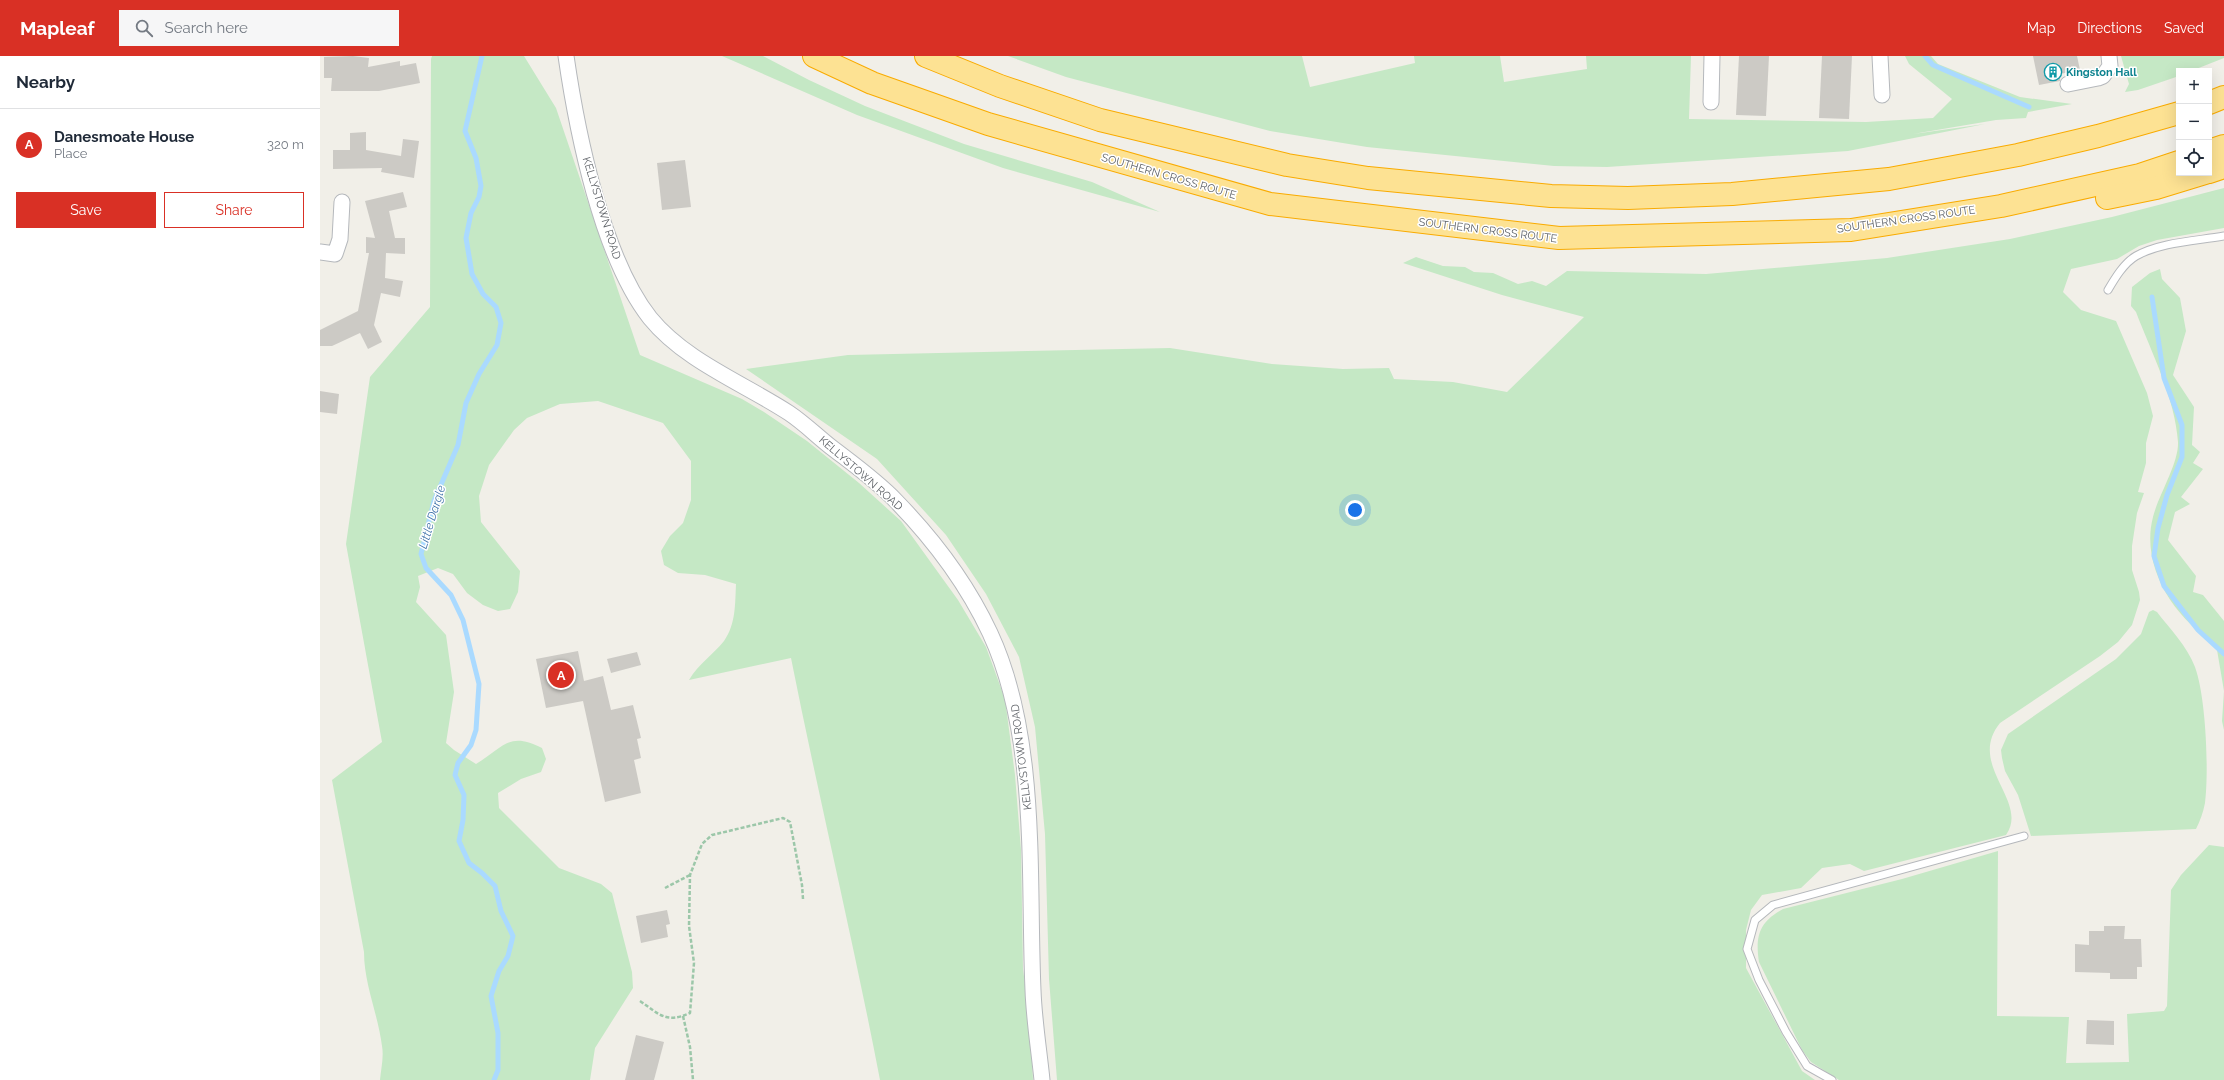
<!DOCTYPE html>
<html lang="en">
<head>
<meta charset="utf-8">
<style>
  :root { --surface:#fff; --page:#f6f6f7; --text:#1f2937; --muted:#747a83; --line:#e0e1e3; --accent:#d93025 }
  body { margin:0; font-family:Raleway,sans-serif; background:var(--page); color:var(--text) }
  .controls { position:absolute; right:12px; top:12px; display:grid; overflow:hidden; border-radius:0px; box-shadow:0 4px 16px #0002 }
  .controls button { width:36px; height:36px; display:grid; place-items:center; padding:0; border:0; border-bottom:1px solid var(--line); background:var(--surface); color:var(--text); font:20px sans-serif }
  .you { position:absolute; left:1035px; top:454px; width:14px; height:14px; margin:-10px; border:3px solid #fff; border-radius:50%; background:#1a73e8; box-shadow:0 0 0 6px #1a73e833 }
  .badge { display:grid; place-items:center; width:26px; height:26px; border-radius:50%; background:var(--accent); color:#fff; font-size:13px; font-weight:700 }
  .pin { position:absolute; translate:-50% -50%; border:2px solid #fff; box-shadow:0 1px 4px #0006 }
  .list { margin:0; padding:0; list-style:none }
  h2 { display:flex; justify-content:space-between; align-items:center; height:52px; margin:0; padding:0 16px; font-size:17px }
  h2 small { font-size:13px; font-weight:400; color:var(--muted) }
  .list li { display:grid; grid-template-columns:26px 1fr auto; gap:12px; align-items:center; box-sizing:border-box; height:72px; padding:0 16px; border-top:1px solid var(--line) }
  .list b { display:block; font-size:15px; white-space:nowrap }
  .list p { margin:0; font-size:13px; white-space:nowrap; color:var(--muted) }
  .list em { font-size:13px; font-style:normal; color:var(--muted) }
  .actions { display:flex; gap:8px; padding:12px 16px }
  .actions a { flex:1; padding:9px 0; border:1px solid var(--accent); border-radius:0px; text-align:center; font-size:14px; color:var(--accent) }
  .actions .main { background:var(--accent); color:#fff }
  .icon { flex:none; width:22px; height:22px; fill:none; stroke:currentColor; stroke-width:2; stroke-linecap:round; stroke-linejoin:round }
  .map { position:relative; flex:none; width:1904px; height:1024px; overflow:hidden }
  header { display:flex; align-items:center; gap:24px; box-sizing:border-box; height:56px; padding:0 20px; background:var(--accent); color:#fff }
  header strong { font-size:19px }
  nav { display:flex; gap:22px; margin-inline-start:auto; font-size:14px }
  .search { width:280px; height:36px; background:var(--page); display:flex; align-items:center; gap:10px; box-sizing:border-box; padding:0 14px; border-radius:0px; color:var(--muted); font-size:15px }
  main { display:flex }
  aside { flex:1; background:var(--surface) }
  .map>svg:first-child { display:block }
  .green { fill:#c5e8c5 }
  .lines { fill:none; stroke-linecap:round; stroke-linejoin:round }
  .stream { stroke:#aadaff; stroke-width:5 }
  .building { fill:#cccac5 }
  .lane-casing { stroke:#b5b8bc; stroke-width:9 }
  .street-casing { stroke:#b5b8bc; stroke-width:17 }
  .highway-casing { stroke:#f9ab00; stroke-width:24 }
  .path { stroke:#9cc7a9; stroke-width:2.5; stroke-dasharray:4 2; stroke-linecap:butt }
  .lane { stroke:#fff; stroke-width:7 }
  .street { stroke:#fff; stroke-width:15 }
  .highway { stroke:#fde293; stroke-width:22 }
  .labels { text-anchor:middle; stroke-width:3; stroke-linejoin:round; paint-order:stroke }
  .culture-label { font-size:11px; font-weight:bold; fill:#0d838f; stroke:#fff; text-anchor:start }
  .street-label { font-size:11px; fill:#5f6368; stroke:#fff }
  .water-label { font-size:12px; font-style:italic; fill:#4174aa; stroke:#fff }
</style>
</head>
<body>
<header>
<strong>Mapleaf</strong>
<div class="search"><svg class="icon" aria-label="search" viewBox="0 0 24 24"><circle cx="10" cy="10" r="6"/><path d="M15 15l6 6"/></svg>Search here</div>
<nav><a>Map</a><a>Directions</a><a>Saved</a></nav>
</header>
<main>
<aside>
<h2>Nearby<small></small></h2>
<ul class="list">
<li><span class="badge">A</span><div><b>Danesmoate House</b><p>Place</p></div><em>320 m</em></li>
</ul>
<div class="actions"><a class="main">Save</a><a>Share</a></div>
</aside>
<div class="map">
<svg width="1904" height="1024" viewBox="0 0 1904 1024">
  <rect width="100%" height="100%" fill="#f1efe8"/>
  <!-- green -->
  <g class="green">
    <path d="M112 0H204L236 52 320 299 422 343 444 356 487 385 539 427 581 465 638 544 666 591 685 643 695 719 701 794 703 913 710 966 713 1024H560C533 883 499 743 471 602L369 624C379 607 393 599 404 585 416 568 415 548 416 528L385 519 358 517 344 509 341 495 350 480 363 467 371 444V405L343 367 278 345 240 348 207 362 194 374 169 409 159 440 161 466 200 515 198 536 190 553 178 555 163 549 147 537 133 518 118 512 98 520 100 531 96 546 126 579 134 636 126 687 134 694 156 708C184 691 189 675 222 692L226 703 221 716 201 723 178 737 179 752 239 812 281 828 292 837 312 916 313 932 275 992 270 1024H60C61 1013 64 1001 62 990 58 958 44 928 44 896L12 724 62 686 26 488 50 321 110 251 111 3Z"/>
    <polygon points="402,0 443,0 489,24 545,50 644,88 772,126 840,156 683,112 537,59"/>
    <polygon points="688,0 982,0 990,31 1095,7 1094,0 1180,0 1184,26 1267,13 1266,0 1371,0 1369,63 1546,66 1613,62 1632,43 1589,8 1585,0 1611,0 1618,8 1700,41 1752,48 1708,56 1706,62 1676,64 1593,78 1665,68 1528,95 1287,111 1234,110 1047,91 950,75 746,21"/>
    <polygon points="1801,0 1904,0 1904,2 1871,15 1859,15 1859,20 1818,34 1805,36 1809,28"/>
    <path d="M1904 132V172L1837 184 1819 190 1797 203 1751 213 1743 236 1761 254 1796 265 1827 337 1833 360 1826 387V407L1818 436 1824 437 1817 457 1812 490V514L1819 536 1820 544 1812 569 1798 586 1780 600 1680 667C1646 709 1710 745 1686 779L1544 815 1530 808 1502 812 1481 832 1442 839 1431 854 1426 874V912L1482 1015 1495 1024H737L729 923 725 778 715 671 699 601 666 538 626 479 557 403 426 313 528 299 850 292 952 308 1023 313 1069 312 1074 323 1133 326 1187 336 1264 261 1182 239 1083 207 1096 201 1123 210 1145 211 1154 216 1173 217 1198 228 1212 225 1226 230 1247 215 1386 218 1567 202 1690 183 1792 161Z"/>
    <path d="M1840 213 1842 223 1860 242 1866 275 1853 319 1874 351 1872 389 1880 396 1873 407 1883 413 1861 441 1870 448 1855 456 1848 484 1876 520 1873 536 1883 539 1904 565V674L1902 665 1904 635 1896 588C1855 563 1820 511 1833 461 1838 440 1859 407 1858 386 1855 342 1832 298 1816 256L1811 250 1812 231 1830 217Z"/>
    <path d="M1833 554 1837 556C1850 573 1867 590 1875 611 1886 641 1889 715 1885 747 1883 757 1880 765 1876 773L1711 780 1698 739 1685 715 1682 702 1681 694 1688 678 1796 603 1821 578 1829 556Z"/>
    <path d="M1889 789 1904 791V1024H1519L1491 1006 1482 994 1439 906C1435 880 1439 866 1463 853L1582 823 1678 795 1677 960 1749 961 1746 1007 1809 1006 1807 958 1844 955 1847 950 1851 834 1861 819Z"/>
  </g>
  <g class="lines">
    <!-- stream -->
    <g class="stream">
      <polyline points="162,0 145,75 156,102 161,130 159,141 151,157 146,182 152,218 163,238 176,251 181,267 177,289 159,318 146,347 138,389 114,445 101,498 106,512 131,539 143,564 159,628 156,674 151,689 138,707 135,719 144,739 143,764 139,785 149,807 162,817 175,830 181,855 193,880 188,900 179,915 171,940 178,977 178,1014 174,1024"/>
      <polyline points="1605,0 1613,9 1709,51"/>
      <polyline points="1832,241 1844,322 1862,369 1862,401 1847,439 1838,472 1834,500 1844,530 1878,574 1904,598"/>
    </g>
  </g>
  <!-- building -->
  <g class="building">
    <polygon points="33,0 49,2 48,11 80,5 80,10 96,7 100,27 59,35 11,35 12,22 4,22 4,1"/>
    <polygon points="1419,0 1449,0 1446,60 1416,59"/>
    <polygon points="1502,0 1532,0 1529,63 1499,62"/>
    <polygon points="1713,0 1757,0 1760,14 1740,18 1740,25 1719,29"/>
    <polygon points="46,76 46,94 81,100 83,83 99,85 94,122 61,116 62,112 13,113 13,94 30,94 30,77"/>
    <polygon points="365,104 371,151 342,154 337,107"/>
    <polygon points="83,136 87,151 69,155 75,182 85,182 85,198 66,197 65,222 83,225 80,241 61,237 54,269 62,286 48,293 40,277 12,290 0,290 0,274 38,255 49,197 46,197 46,181 55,182 45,145"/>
    <polygon points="0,335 19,338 17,358 0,356"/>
    <polygon points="258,595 264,625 283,620 291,654 313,649 321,682 317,683 321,702 314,704 321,737 285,746 263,645 226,652 216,603"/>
    <polygon points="317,596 321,609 291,617 287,603"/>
    <polygon points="347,854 350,868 346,869 348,881 321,887 316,860"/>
    <polygon points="1784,870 1805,870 1804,883 1821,883 1822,911 1817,911 1817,923 1790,923 1790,917 1755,916 1755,888 1769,889 1769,875 1784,875"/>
    <polygon points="1767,964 1794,965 1794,989 1766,988"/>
    <polygon points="316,979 344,986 334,1024 305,1024"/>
  </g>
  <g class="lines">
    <defs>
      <g id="lane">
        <path d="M1788 234C1795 222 1804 207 1816 200 1841 186 1876 185 1904 180"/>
        <polyline points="1512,1024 1487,1010 1466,976 1439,924 1427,893 1435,864 1453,849 1704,780"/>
      </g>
      <g id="street">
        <path d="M246 0C257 76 282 201 330 262 365 305 423 327 469 357 484 367 497 380 511 391 533 408 557 425 576 445 613 483 648 530 670 577 719 682 708 820 713 934 714 964 719 994 722 1024"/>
        <polyline points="1560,0 1562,39"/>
        <polyline points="1748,28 1778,22 1783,20 1790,10 1789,0"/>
        <polyline points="1391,46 1392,0"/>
        <polyline points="0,196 15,198 20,183 22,146"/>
      </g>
      <g id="highway">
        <polyline points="494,0 552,27 668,68 950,148 1239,182 1531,174 1681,150 1820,119 1859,106"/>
        <polyline points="606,0 680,30 780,64 967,109 1048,122 1231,140 1308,142 1412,138 1569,123 1698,99 1778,80 1859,57"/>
        <polyline points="1889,47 1904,41"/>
        <polyline points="1889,95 1904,90"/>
        <polyline points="1889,116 1904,111"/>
        <polyline points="1787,142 1836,132 1885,117"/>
      </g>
    </defs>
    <!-- lane casing -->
    <use href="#lane" class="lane-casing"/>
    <!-- street casing -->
    <use href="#street" class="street-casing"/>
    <!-- highway casing -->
    <use href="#highway" class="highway-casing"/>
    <!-- path -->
    <g class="path">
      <polyline points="345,832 370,819"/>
      <path d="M320 945C339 958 346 968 370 957L374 907 369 870 370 819 382 788 392 779 463 762 470 766 482 829 483 843"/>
      <polyline points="363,960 370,991 373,1024"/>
    </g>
    <!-- lane -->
    <use href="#lane" class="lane"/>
    <!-- street -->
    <use href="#street" class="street"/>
    <!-- highway -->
    <use href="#highway" class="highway"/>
  </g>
  <!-- icons -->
  <defs>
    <symbol id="building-ring" viewBox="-11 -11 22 22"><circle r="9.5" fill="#fff" stroke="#0f9aa8" stroke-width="1.5"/><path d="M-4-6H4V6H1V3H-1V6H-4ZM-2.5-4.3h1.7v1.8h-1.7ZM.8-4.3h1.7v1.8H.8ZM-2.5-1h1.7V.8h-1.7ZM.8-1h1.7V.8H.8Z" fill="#0f9aa8"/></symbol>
  </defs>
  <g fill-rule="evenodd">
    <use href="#building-ring" x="1723" y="6" width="20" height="20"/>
  </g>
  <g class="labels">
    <!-- culture labels -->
    <g class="culture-label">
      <text x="1746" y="20">Kingston Hall</text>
    </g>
    <!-- street labels -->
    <g class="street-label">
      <text transform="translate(849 120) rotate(16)" y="4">SOUTHERN CROSS ROUTE</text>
      <text transform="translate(282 152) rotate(73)" y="4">KELLYSTOWN ROAD</text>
      <text transform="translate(1586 163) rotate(-8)" y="4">SOUTHERN CROSS ROUTE</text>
      <text transform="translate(1168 174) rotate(7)" y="4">SOUTHERN CROSS ROUTE</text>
      <text transform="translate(541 417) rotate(41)" y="4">KELLYSTOWN ROAD</text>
      <text transform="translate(701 701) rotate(-97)" y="4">KELLYSTOWN ROAD</text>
    </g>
    <!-- water labels -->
    <g class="water-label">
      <text transform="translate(112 461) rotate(-73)" y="4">Little Dargle</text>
    </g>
  </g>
</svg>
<div class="controls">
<button>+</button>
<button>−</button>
<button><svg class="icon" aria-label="locate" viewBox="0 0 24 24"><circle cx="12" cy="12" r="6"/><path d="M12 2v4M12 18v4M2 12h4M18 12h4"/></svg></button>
</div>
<div class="you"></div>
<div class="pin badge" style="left:241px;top:619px">A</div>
</div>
</main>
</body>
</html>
